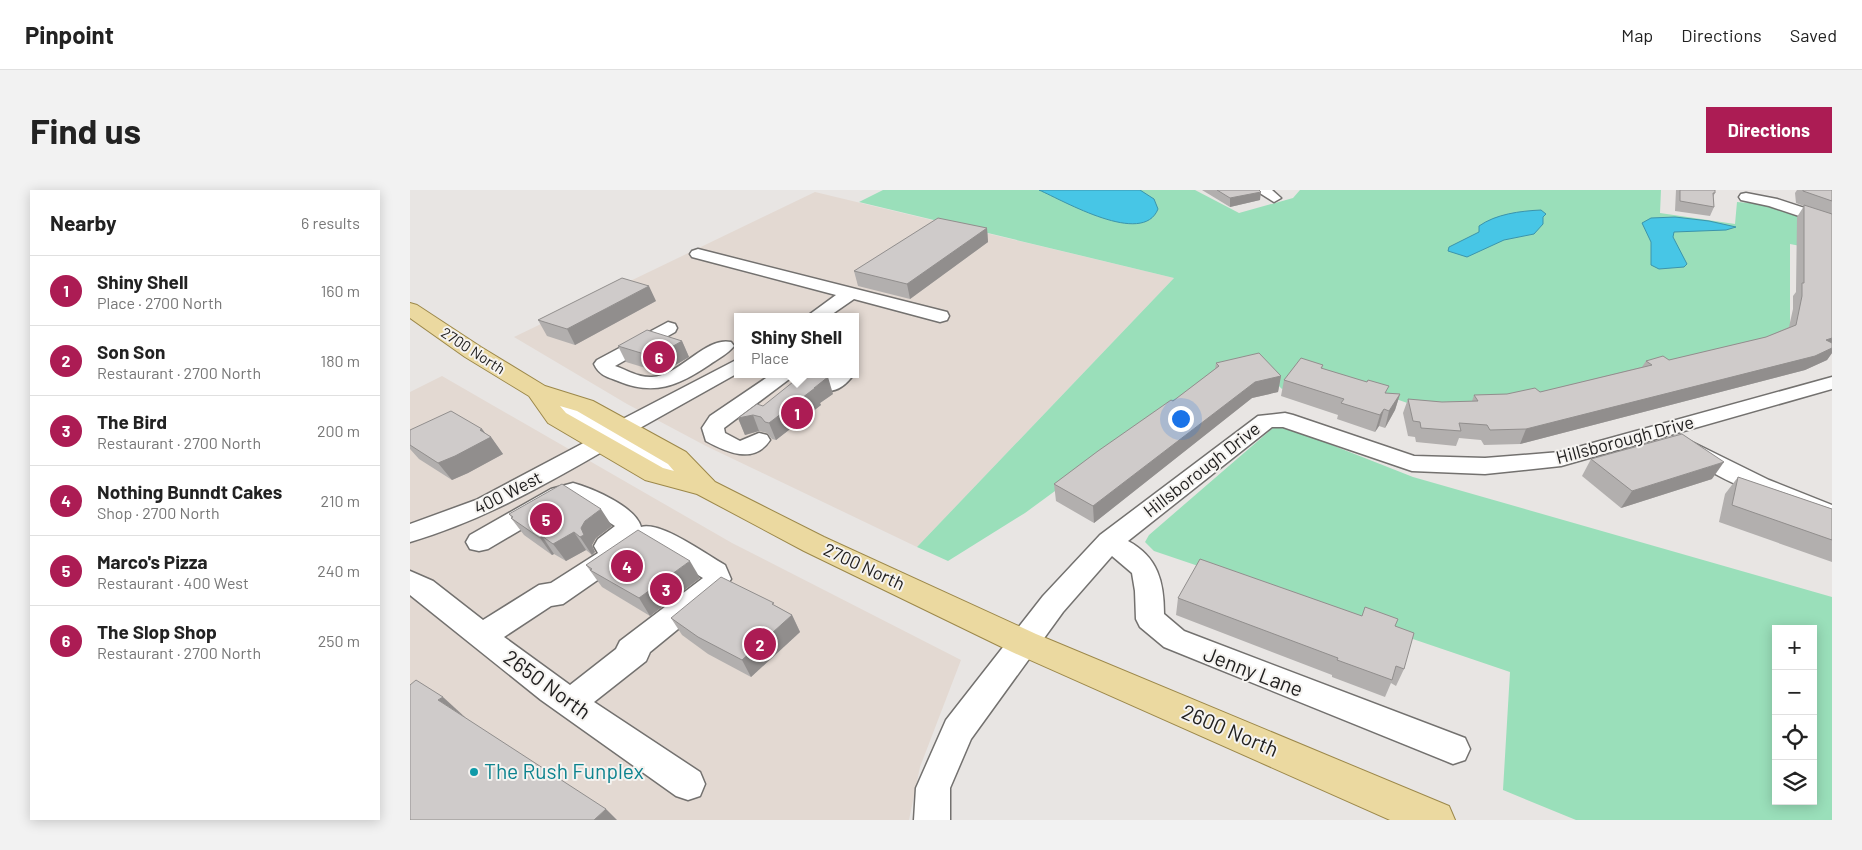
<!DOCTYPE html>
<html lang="en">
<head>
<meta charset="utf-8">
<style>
  :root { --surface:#fff; --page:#f2f2f2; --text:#222; --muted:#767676; --line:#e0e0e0; --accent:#ac1c54 }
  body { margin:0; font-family:Barlow,sans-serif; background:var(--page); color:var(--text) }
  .controls { position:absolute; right:15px; bottom:15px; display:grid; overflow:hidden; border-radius:0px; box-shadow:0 2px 12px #0003 }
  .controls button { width:45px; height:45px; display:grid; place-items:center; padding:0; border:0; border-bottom:1px solid var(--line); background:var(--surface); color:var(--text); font:25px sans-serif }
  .you { position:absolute; left:770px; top:228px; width:18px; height:18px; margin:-12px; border:4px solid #fff; border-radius:50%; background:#1a73e8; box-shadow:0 0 0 8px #1a73e833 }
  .badge { display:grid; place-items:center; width:32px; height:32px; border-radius:50%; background:var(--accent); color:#fff; font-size:16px; font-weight:700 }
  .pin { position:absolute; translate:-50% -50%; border:2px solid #fff; box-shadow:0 1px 5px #0006 }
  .popup { position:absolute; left:324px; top:123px; width:125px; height:65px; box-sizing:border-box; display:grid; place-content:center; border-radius:0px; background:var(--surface); filter:drop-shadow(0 1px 4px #0005); font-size:16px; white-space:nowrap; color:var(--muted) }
  .popup b { font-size:19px; color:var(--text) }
  .popup::after { content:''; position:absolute; left:50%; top:100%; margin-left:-10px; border:10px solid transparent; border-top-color:var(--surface) }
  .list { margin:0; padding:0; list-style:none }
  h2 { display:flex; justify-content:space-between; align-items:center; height:65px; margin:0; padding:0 20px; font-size:21px }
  h2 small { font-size:16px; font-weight:400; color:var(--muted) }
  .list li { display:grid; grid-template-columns:32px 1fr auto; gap:15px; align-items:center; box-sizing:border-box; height:70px; padding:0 20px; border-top:1px solid var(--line) }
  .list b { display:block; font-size:19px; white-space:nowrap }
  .list p { margin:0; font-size:16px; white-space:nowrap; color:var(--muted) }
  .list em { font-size:16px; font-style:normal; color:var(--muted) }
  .icon { flex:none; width:28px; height:28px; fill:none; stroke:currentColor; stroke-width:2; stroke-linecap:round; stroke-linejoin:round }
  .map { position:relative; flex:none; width:1422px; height:630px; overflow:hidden; border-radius:0px }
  header { display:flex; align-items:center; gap:30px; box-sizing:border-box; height:70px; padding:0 25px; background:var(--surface); border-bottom:1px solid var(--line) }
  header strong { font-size:24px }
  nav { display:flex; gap:28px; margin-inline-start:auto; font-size:18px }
  .intro { display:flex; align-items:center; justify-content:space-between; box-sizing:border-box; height:120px; padding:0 30px }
  h1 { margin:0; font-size:35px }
  .button { padding:12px 22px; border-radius:0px; background:var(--accent); color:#fff; font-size:18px; font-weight:700 }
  main { display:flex; gap:30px; padding:0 30px }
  aside { flex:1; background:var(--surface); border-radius:0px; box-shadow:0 2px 12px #0003 }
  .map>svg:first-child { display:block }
  .built { fill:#e3d9d2; fill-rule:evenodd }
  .green { fill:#9adfba; fill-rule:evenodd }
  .water { fill:#47c6e6; stroke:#3c94ab }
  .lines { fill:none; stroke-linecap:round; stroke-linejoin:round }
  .minor-casing { stroke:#73716f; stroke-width:3 }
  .major-casing { stroke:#9c884a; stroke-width:2 }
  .minor { fill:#fff; fill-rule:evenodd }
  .major { fill:#ebd9a0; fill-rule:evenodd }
  .wall { fill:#b2afae }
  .shaded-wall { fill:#918e8d }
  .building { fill:#cfcbca; stroke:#918e8d }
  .culture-dot { fill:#0f9aa8; stroke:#f5f3f0; stroke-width:2 }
  .labels { text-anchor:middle; stroke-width:4; stroke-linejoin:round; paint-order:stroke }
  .far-street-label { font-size:15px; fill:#212020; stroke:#f5f3f0 }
  .street-label { font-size:18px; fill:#212020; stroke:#f5f3f0 }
  .near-street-label { font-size:21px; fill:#212020; stroke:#f5f3f0 }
  .near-culture-label { font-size:21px; fill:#0d838f; stroke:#f5f3f0; text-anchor:start }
</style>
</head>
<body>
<header>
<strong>Pinpoint</strong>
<nav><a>Map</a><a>Directions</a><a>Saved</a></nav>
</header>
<div class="intro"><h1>Find us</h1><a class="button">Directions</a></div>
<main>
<aside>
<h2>Nearby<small>6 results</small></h2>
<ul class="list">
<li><span class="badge">1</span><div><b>Shiny Shell</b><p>Place · 2700 North</p></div><em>160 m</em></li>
<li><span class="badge">2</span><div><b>Son Son</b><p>Restaurant · 2700 North</p></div><em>180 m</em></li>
<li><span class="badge">3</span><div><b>The Bird</b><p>Restaurant · 2700 North</p></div><em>200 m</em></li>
<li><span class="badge">4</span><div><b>Nothing Bunndt Cakes</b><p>Shop · 2700 North</p></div><em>210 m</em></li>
<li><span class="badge">5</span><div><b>Marco's Pizza</b><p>Restaurant · 400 West</p></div><em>240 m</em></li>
<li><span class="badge">6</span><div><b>The Slop Shop</b><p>Restaurant · 2700 North</p></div><em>250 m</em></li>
</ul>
</aside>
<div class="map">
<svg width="1422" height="630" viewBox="0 0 1422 630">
  <rect width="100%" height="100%" fill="#e8e5e3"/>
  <!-- built -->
  <g class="built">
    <path d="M405 2 764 88 507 357 296 256 217 214 104 147ZM328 127H446V184H328Z"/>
    <polygon points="32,186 322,353 551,470 510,577 499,630 0,630 0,202"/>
  </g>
  <!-- green -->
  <g class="green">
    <polygon points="473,0 785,0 829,23 883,8 890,0 1251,0 1250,23 1325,34 1327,12 1364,15 1406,30 1422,62 1380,54 1380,143 1113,223 1015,219 907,182 872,199 846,174 806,183 615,323 538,371 507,357 764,88 449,12"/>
    <path d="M864 237H876L1003 287 1422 407V630H1166L1093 600 1100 482 744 361 735 352 739 345ZM1366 439H1403V611H1366Z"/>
  </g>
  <!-- water -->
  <g class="water">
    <path d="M629 0H730L744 9 748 19C733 57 654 11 629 0Z"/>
    <path d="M1131 20 1136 24 1133 27V34L1124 44 1094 50 1057 67 1038 61 1039 57 1069 42V36C1086 24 1110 21 1131 20Z"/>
    <polygon points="1265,27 1299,31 1326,37 1316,40 1264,42 1263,47 1277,74 1274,77 1249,79 1241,75 1241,52 1232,33 1241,28"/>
  </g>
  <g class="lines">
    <defs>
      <g id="minor">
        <polygon points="845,0 862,0 871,8 864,12"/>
        <polygon points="1336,3 1367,9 1422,27 1422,37 1359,16 1331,10 1329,7 1331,4"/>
        <polygon points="288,59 537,122 539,126 537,130 530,132 444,109 418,127 396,127 426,105 282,67 280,64 282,61"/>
        <path d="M258 132 265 134 267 138 265 142 205 176C217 180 229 188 242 187 269 186 296 146 321 152L324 156C318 164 307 169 299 175 268 196 244 206 208 191 197 187 189 185 184 174L187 170Z"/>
        <path d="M328 169V183L221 243 210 245 221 248 302 290 305 296 302 302 293 304 284 302 205 258 197 259C133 296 71 331 0 352V334L66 310 183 248 193 246 181 243 120 205 116 201 120 197 127 195 134 197 195 232H207Z"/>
        <path d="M362 184H386L314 238 315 243 330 251 349 243 357 245 360 250C344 275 316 262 296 251L292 238 300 226Z"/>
        <path d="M421 184H444C436 195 425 204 412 200L409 196Z"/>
        <path d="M1422 187V199L1151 276 1075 284 1002 281 873 237H862L718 351C748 367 754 392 754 424L774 441 1055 548 1060 559 1055 570 1043 574 754 457 730 437 726 429 725 401 722 383 702 366 653 422 561 549 540 598V630H504L506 598 536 530 633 406 690 345 848 226 875 223 883 225 1004 266 1075 268 1150 262Z"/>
        <path d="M1282 252 1359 290 1422 315V333C1392 324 1286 282 1270 259L1274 254Z"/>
        <path d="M163 293C182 298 226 317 231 337 251 331 297 365 315 375L321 389 312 403 240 462 236 471 184 512 290 582 295 594 290 606 278 610 266 606 131 510 0 405V381L23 391 73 430 129 395 141 393 188 363 184 356 188 349 205 336 163 309 78 359 69 361 60 359 56 352 60 345 141 299ZM238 355 293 388 210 451 206 459 160 495 94 447 141 416 153 414Z"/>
      </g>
      <path id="major" d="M0 113 7 115 71 157 135 196 183 211 276 262 305 292 414 347 626 444 1039 616 1045 630H980L602 462 394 361 287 304 235 290 138 233 119 206 55 167 0 128ZM150 216 167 221 258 274 264 281 253 278 156 223Z"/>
    </defs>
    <!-- minor casing -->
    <use href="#minor" class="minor-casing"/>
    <!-- major casing -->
    <use href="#major" class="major-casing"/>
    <!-- minor -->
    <use href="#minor" class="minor"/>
    <!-- major -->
    <use href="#major" class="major"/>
  </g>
  <!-- wall -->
  <g class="wall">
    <polygon points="792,0 849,0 850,10 820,17"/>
    <polygon points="1266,0 1305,0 1305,3 1303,7 1304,17 1300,26 1265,21"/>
    <polygon points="1387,0 1422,0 1422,163 1417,170 1395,180 1110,254 1074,255 1071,250 1049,248 1046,256 1006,252 1005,247 998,246 993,223 998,209 1032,212 1062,211 1064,205 1097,204 1130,202 1232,177 1236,171 1259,170 1356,147 1379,137 1383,119 1383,106 1386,102 1387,27 1394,16 1386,13 1385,3"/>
    <polygon points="577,38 578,52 500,109 448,96 444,81"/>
    <polygon points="246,111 165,155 137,146 128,130"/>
    <polygon points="272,151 279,167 252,183 216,172 208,156"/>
    <polygon points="806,173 871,186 868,202 842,208 684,333 646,311 644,294 763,211 805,179"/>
    <polygon points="913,175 912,179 977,203 990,204 985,220 975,238 969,236 965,242 927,229 928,225 871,206 874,190"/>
    <polygon points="423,204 410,213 411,215 366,250 362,249 357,243 349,241 335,245 328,228 353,216"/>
    <polygon points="72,239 75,243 81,247 93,264 58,283 42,290 9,269 0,259 0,240"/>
    <polygon points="1181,269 1302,289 1211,318 1172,286"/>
    <polygon points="1328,287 1422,319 1422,372 1309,332 1315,304"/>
    <polygon points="99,324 202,336 186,348 182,355 185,362 182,365 176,360 156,371 144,364 142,365 114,345 101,328 102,328"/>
    <polygon points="176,375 290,388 240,426 192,397"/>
    <polygon points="768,408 985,436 994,479 986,496 981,493 975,507 922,487 922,485 766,425"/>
    <polygon points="366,416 382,425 390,442 341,487 298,464 272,445 261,428"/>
  </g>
  <!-- shaded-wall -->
  <g class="shaded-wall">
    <polygon points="851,2 850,10 820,17 820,8"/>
    <polygon points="577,38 578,52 500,109 497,94"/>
    <polygon points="239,96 246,111 165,155 157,139"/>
    <polygon points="1422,148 1422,157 1416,150"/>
    <polygon points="272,151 279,167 252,183 244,167"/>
    <polygon points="1422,158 1422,163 1417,170 1395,180 1110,254 1116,239"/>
    <polygon points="871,186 868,202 842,208 684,333 683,316 845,192"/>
    <polygon points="418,187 423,204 410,213 411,215 366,250 359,233"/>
    <polygon points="990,204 985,220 975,238 979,221"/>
    <polygon points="974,219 969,236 965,242 970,225"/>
    <polygon points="343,225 349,241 335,245 328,228"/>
    <polygon points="72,239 79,248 81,247 93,264 58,283 42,290 28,273"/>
    <polygon points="1314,272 1302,289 1211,318 1222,301"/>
    <polygon points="191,319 202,336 186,348 182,355 185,362 182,365 170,347 171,338 175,331"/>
    <polygon points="164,342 176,360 156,371 143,354"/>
    <polygon points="132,346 144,364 142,365 130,348"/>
    <polygon points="280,371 290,388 240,426 229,408"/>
    <polygon points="382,425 390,442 341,487 332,470"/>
    <polygon points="33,507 56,528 28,510"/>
    <polygon points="196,619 207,630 184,630"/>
  </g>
  <!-- building -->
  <g class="building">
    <polygon points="807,0 849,0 851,2 820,8"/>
    <polygon points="1270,0 1305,0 1305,3 1303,3 1304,17 1270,11"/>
    <polygon points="1393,0 1422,0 1422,11 1393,1"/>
    <polygon points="1394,15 1422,24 1422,148 1416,150 1422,153 1422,158 1405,166 1116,239 1080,240 1077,235 1049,233 1051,241 1011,238 1010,232 1003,231 998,209 1032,212 1068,211 1064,205 1097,204 1125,198 1130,202 1242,175 1236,171 1253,166 1259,170 1356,147 1386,135 1392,106 1392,93 1394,93"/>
    <polygon points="528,28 577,38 497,94 444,81"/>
    <polygon points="212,88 239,96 157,139 128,130"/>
    <polygon points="237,140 272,151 244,167 208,156"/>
    <polygon points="849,163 871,186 845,192 683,316 644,294 688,261 761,210 763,211 809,176 806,173"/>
    <polygon points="891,168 913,175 911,178 957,192 958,190 979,196 975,203 990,204 979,221 974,219 970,225 931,213 934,209 874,190"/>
    <polygon points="393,184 405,184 418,187 404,198 405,198 359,233 355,232 351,227 343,225 328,228 347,214 353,216"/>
    <polygon points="41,221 72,239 70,240 81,247 45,266 28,273 0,255 0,240"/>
    <polygon points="1272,244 1314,272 1222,301 1181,269"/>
    <polygon points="1328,287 1422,319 1422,350 1322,315"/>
    <polygon points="152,294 191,319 175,331 171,338 174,345 170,347 164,342 143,354 132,346 130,348 101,328 103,327 99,324"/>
    <polygon points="228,340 280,371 229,408 180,380 182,379 176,375"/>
    <polygon points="790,369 935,420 952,426 955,417 988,429 985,436 1004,443 994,479 986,476 982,490 927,470 928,468 768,408"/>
    <polygon points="311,387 364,413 362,414 382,425 332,470 288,447 261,428"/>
    <polygon points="6,490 33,507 28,510 196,619 184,630 0,630 0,495"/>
  </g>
  <!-- markers -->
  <circle class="culture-dot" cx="64" cy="582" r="5"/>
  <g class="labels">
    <!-- far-street labels -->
    <g class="far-street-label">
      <text transform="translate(63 161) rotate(33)" y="5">2700 North</text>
    </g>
    <!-- street labels -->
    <g class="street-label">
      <text transform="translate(1215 250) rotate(-15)" y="6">Hillsborough Drive</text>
      <text transform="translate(792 280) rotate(-38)" y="6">Hillsborough Drive</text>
      <text transform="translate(98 303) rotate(-27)" y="6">400 West</text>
      <text transform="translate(454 377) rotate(25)" y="6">2700 North</text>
    </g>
    <!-- near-street labels -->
    <g class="near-street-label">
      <text transform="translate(843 482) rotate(21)" y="7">Jenny Lane</text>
      <text transform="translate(137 495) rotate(36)" y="7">2650 North</text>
      <text transform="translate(820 541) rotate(23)" y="7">2600 North</text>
    </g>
    <!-- near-culture labels -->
    <g class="near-culture-label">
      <text x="74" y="589">The Rush Funplex</text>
    </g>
  </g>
</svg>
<div class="controls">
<button>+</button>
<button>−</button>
<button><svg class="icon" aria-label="locate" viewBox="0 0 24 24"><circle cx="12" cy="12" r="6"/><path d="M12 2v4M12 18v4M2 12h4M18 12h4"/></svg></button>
<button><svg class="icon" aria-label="layers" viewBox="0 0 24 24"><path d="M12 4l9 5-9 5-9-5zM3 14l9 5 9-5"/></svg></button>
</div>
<div class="you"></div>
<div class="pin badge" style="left:387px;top:223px">1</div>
<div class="popup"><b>Shiny Shell</b>Place</div>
<div class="pin badge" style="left:350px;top:454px">2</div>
<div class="pin badge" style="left:256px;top:399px">3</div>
<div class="pin badge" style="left:217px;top:376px">4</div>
<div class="pin badge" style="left:136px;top:329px">5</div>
<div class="pin badge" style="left:249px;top:167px">6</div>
</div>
</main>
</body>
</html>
